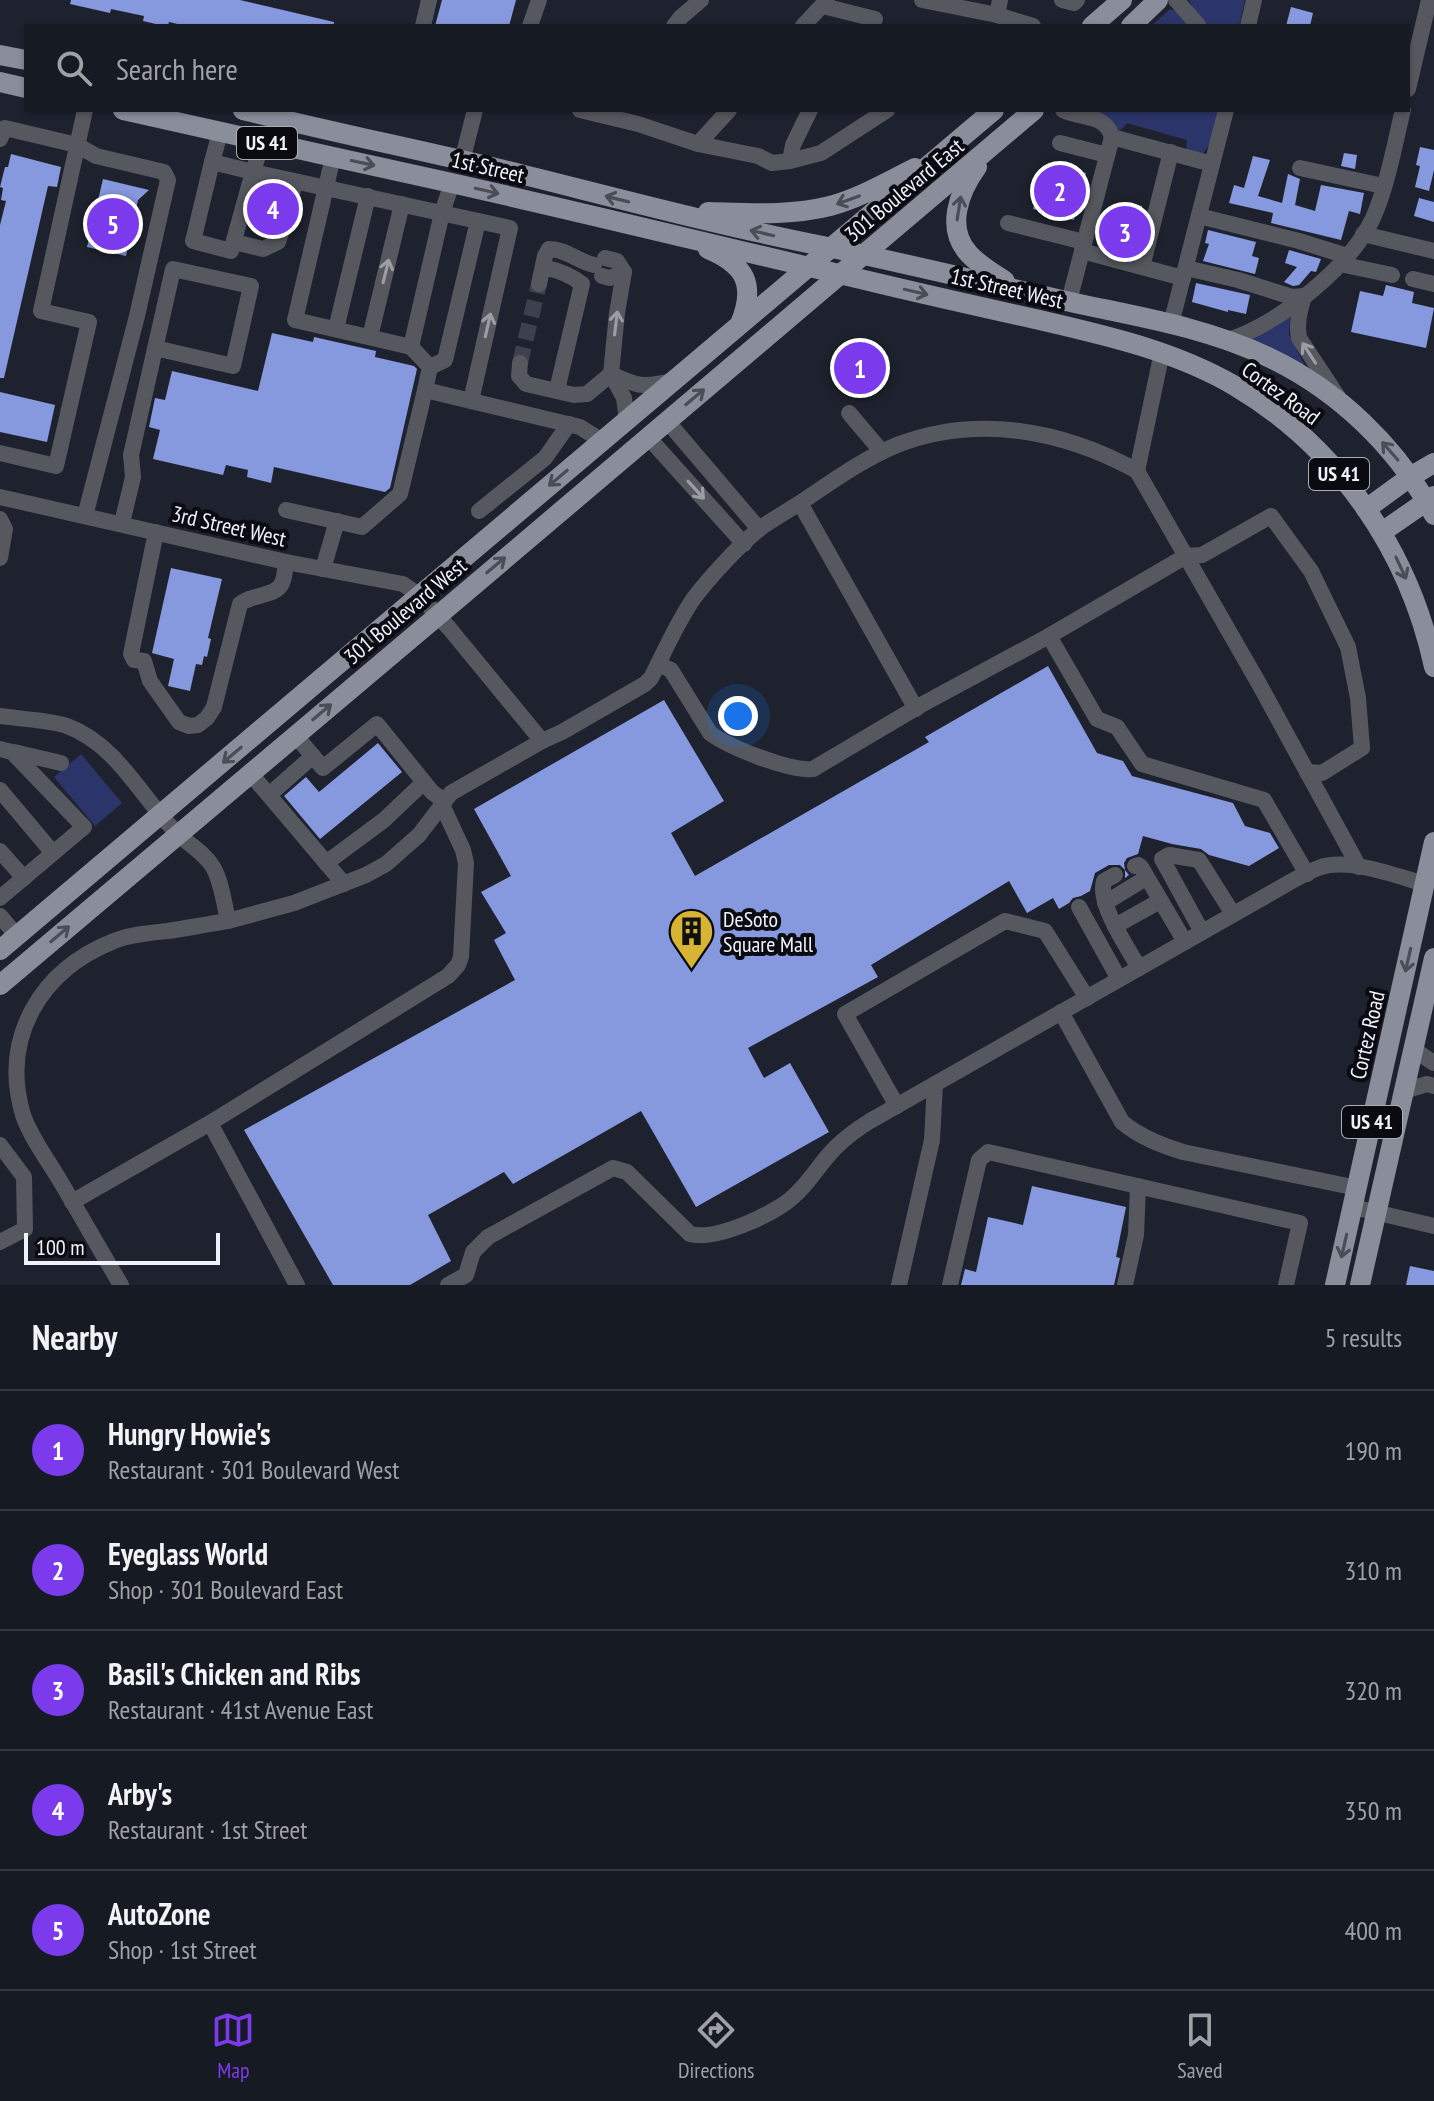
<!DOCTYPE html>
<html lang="en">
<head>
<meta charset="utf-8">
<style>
  :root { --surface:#161a22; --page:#1f232a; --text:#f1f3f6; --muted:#9ea1a5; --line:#353840; --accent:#7c3aed }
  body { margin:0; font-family:"PT Sans Narrow",sans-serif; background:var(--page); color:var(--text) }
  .scale { position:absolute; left:24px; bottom:20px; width:196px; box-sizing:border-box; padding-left:8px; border:4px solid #eff2fa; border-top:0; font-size:22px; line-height:28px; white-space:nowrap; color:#eff2fa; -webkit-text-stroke:6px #0a0b11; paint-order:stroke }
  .you { position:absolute; left:738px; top:716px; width:28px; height:28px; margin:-20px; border:6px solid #fff; border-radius:50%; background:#1a73e8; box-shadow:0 0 0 12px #1a73e833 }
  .badge { display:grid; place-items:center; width:52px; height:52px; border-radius:50%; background:var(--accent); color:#fff; font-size:26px; font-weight:700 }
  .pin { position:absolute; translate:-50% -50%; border:4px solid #fff; box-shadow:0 2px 8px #0006 }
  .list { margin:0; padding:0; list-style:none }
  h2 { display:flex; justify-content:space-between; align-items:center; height:104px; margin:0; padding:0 32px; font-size:34px }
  h2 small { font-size:26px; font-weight:400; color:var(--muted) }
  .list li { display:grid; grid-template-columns:52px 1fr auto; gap:24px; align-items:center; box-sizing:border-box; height:120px; padding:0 32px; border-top:2px solid var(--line) }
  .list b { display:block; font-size:30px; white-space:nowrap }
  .list p { margin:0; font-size:26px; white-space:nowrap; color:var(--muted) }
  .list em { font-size:26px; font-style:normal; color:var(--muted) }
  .icon { flex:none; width:44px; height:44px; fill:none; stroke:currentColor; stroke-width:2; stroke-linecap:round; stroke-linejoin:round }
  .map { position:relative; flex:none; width:1434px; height:1285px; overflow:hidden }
  .search { position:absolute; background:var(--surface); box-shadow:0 2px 6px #0004; left:24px; right:24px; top:24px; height:88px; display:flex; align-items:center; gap:20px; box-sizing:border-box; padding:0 28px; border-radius:0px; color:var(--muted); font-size:30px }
  .sheet { height:704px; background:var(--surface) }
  nav { display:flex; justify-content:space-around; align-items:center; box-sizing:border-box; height:112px; border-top:2px solid var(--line); background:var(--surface); font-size:22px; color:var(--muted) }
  nav a { display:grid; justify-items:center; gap:4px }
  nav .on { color:var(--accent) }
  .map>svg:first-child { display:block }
  .grass { fill:#2b3569 }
  .building { fill:#8799de }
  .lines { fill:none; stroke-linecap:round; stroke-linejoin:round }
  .minor-tunnel { stroke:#3d414d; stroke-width:16; stroke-dasharray:16 8; stroke-linecap:butt }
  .minor { stroke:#56585f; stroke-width:16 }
  .major { stroke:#8a8e9b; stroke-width:20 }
  .oneway { stroke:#4a4c56 }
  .oneway2 { stroke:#9b9da5 }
  .labels { text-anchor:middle; stroke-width:8; stroke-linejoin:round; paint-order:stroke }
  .shield { fill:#0a0b11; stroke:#aaadb4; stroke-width:2 }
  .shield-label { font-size:20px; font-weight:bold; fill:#eff2fa }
  .street-label { font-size:22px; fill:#eff2fa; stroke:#0a0b11 }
  .poi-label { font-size:22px; fill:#eff2fa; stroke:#0a0b11; text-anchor:start }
</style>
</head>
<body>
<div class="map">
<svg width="1434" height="1285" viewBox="0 0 1434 1285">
  <rect width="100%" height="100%" fill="#1e222e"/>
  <!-- grass -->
  <g class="grass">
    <polygon points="1189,0 1245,0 1239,26 1151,26 1170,9 1175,11 1192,6"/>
    <path d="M1077 110H1218C1215 124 1214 144 1202 154L1186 151 1187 140 1127 123 1120 131Z"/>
    <polygon points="1290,316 1289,334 1305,366 1251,340"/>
    <polygon points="81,754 122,803 95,826 54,777"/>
  </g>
  <!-- building -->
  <g class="building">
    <polygon points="71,0 240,0 334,22 334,26 186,26 169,22 168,26 164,26 143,21 144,16 111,9 110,13 70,4"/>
    <polygon points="442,0 516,0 509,26 435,26"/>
    <polygon points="1291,7 1313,13 1310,26 1286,26"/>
    <polygon points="1420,147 1434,150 1434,170 1429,191 1415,187 1420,166 1416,165"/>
    <polygon points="1344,153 1357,155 1355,169 1341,166"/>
    <polygon points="11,154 61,167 57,187 48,186 4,378 0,378 0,225 6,201 1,200 3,188 0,187 5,167 8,167"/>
    <polygon points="1253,156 1270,160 1258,196 1282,203 1288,174 1300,179 1295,205 1315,211 1321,185 1364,193 1360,214 1349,211 1341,240 1271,223 1273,213 1229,203 1234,185 1244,188"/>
    <polygon points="1054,165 1086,173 1074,220 1033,209 1043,171"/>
    <polygon points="103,179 149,190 138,200 126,256 87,247"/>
    <polygon points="269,187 282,190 270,230 259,228"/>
    <polygon points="1419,198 1434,202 1434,222 1414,216"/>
    <polygon points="1124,202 1142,206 1131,250 1112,245"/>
    <polygon points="1208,230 1256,242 1252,256 1259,258 1255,274 1203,261 1209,244 1205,243"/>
    <polygon points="1289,250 1321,259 1316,272 1311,271 1299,285 1293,286 1284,282 1297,267 1285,263"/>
    <polygon points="1196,283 1250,295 1246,314 1228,310 1228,312 1192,302"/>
    <polygon points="1386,285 1414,292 1412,303 1434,308 1426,348 1351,332 1360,291 1383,296"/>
    <polygon points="272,333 313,342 314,337 376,351 375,357 414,366 417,369 390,488 385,492 274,467 271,483 247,477 248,470 226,465 223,475 153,459 160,430 149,427 155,398 165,400 172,371 258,391"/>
    <polygon points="870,340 872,343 874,341 889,358 864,379 862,376 848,388 836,373 849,362 847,359"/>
    <polygon points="0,392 55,405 47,442 0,432"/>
    <polygon points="171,568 222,579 208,638 211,639 207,657 204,656 202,665 196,664 190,691 168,686 174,659 152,653"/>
    <polygon points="1048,666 1097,753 1123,761 1132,776 1233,803 1245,826 1270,833 1279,848 1249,866 1209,855 1201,849 1172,844 1143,836 1138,854 1127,858 1124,863 1125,870 1129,875 1125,878 1125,870 1120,865 1109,865 1095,873 1090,891 1081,896 1073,898 1069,903 1059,909 1053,898 1027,913 1009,881 871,965 878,977 748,1048 764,1078 790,1063 829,1132 696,1207 641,1111 513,1184 504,1172 428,1215 451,1261 410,1285 333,1285 244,1130 515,980 494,940 506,933 481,892 511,876 474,809 664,700 724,801 671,833 695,876 929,742 925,737"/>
    <polygon points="378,743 402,772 320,839 284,796 306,777 319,792"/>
    <polygon points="1032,1186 1126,1207 1116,1257 1120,1258 1114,1285 961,1285 965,1269 976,1272 988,1217 1023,1225"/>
    <polygon points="1410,1266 1434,1271 1434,1285 1406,1285"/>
  </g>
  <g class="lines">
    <!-- minor-tunnel -->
    <polyline class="minor-tunnel" points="520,363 539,284"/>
    <!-- minor -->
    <g class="minor">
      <polyline points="922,0 997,15"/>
      <polyline points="1000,0 997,15 1033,26"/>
      <polyline points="1062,0 1074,3 1077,0"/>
      <polyline points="1176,0 1198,25 1197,26"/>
      <polyline points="823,6 875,19"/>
      <polyline points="423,26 429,0"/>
      <polyline points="530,26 539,0"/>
      <polyline points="674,26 681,17 701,0"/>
      <polyline points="803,26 827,0"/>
      <polyline points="1248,26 1254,0"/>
      <polyline points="1408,89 1429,0"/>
      <polyline points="580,110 638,124 698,144 758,156 772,163 790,161 821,153 887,110"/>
      <path d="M1063 110C1081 119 1105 113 1112 137L1212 164"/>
      <polyline points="0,139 5,128 77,145 96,156 164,172 168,180 137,316 85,516"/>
      <polyline points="262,142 253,172 212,162 193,241 231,251 253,172 510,228 471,401"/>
      <polyline points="1060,143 1107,155"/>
      <polyline points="698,144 729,110"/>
      <polyline points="333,157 295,320 411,347"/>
      <polyline points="462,161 475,110"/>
      <polyline points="790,161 793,145 810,110"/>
      <polyline points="212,162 220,133"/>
      <polyline points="1300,168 1383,186"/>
      <polyline points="1199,216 1299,241 1347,256"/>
      <polyline points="1008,223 1084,242"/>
      <polyline points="1363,234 1434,251"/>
      <polyline points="234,242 263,249 278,242 288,211 295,182"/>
      <polyline points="1082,251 1183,278"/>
      <polyline points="605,258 617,261 624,272 617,313 611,374 624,398 627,420"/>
      <polyline points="1340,264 1392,275"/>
      <path d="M543 267C557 270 570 274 582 284L557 390"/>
      <polyline points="1142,267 1171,152"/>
      <polyline points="1186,268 1238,280 1292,297 1304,296"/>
      <polyline points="602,276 610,278 624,272"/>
      <polyline points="1413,279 1434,284"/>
      <path d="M539 284 545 256 549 249C566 249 577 261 594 265"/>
      <path d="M1304 296C1300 311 1296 323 1299 338L1338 397"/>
      <polyline points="1069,301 1112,137"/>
      <polyline points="1171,324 1226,110"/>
      <polyline points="336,329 368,196"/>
      <polyline points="370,337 402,204"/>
      <path d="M1228 340C1278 325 1351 266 1373 218 1388 184 1394 146 1403 110"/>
      <polyline points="520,363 519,376 526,384 574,395 587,394 611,374"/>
      <polyline points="430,367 445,360 478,221"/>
      <path d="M613 375C637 386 644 388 671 381"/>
      <polyline points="425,390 430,367 411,347 442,213 452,183"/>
      <polyline points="849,413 882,452"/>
      <polyline points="667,421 759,529"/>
      <polyline points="648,437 744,544"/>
      <polyline points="0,453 56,466 89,322 41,311 85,110"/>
      <polyline points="1137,471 1162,352"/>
      <path d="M0 497 286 562 403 584 419 595 449 628 542 741 562 732 645 684 651 678C665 651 677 622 694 598 709 578 742 542 762 527 775 518 789 510 803 501 833 481 863 459 897 445 977 414 1063 430 1137 471L1258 682 1359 867"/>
      <polyline points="800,503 916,709"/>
      <polyline points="286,510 362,527 400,494 425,390 580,427 602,441"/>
      <polyline points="479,511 545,458 569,424"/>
      <polyline points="0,519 5,529 0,558"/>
      <polyline points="122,523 133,477 131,455 173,269 251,286 233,366 155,348"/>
      <path d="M156 532 131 654 134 660 144 661 150 681 179 722 189 726 198 725 207 718 214 707 240 604C251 594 276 597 282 583 285 577 285 568 286 562"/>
      <polyline points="323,569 337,521"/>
      <polyline points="1049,636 1097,719 1117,727 1142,764 1264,800 1307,874"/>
      <path d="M658 664 671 670 710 733C728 747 791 772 813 769L921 705 1049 636 1186 556 1202 555 1271 516 1311 571 1348 647 1358 698 1362 748 1322 773 1307 772"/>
      <path d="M0 716C19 719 51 720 67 726 118 745 141 798 177 833 189 845 204 852 213 867 222 883 224 903 228 921 208 924 188 928 168 931 150 933 131 934 114 941 41 970 0 1037 23 1115 31 1138 47 1159 59 1179 80 1214 100 1250 121 1285"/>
      <polyline points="295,735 323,768 377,724 432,792 444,801"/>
      <polyline points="0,749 12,752 84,827 0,898"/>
      <polyline points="14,752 61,763"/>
      <polyline points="250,773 344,884"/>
      <polyline points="0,790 53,853"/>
      <polyline points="269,795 313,756"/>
      <polyline points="0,851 24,878"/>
      <polyline points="326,863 384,820 424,782"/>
      <polyline points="1135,866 1138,865 1141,867 1185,942"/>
      <path d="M1115 875 1104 881C1097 904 1128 948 1139 968"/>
      <polyline points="1105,903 1146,878"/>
      <polyline points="1079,907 1119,979"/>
      <polyline points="0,916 17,936"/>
      <polyline points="228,921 294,903 366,875 386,864 419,835 451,793 542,741"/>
      <polyline points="1115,926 1160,901"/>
      <polyline points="1202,932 1162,859 1169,855 1199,860 1233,914"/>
      <path d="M1061 1012 1122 1122C1140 1137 1160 1145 1183 1152L1357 1188"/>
      <polyline points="1413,1049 1434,1063"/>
      <polyline points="1404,1091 1427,1084 1434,1086"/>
      <polyline points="897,1106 845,1014 1005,921 1045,931 1087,998"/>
      <polyline points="0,1145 24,1177 25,1229 0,1242"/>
      <polyline points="72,1202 210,1123"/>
      <polyline points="1353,1207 1434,1226"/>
      <polyline points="297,1285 210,1123 448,976 458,965 461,957 466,863 463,850 442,805"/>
      <path d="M448 1285 466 1275 473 1252 488 1237 613 1168 627 1172 690 1234C716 1241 775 1214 794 1196 810 1182 820 1163 835 1148 845 1138 857 1129 870 1121L1271 893C1287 884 1304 873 1321 867 1350 858 1396 876 1425 884"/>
      <polyline points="899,1285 932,1140 935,1084"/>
      <polyline points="950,1285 979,1160 988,1152 1300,1223 1286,1285"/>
      <polyline points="1125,1285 1136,1235 1138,1186"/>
    </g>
    <!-- major -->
    <g class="major">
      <polyline points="1092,26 1122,0"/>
      <polyline points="1131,26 1158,0"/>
      <polyline points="0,55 26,60"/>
      <polyline points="0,82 26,88"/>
      <path d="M123 110C231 135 339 158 447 182 590 214 731 249 873 282 927 295 981 307 1035 319 1104 335 1173 350 1235 386 1338 447 1409 550 1434 667"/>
      <path d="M243 110C331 132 420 150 508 171 613 197 717 225 823 246 907 264 991 284 1075 303 1140 317 1208 328 1268 357 1338 390 1397 447 1434 515"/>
      <path d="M977 167C959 192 945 228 969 254 979 265 993 273 1005 281"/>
      <path d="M708 212C749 213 790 216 830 206 860 198 887 182 915 168"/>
      <path d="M708 249C746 265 756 285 740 324"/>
      <polyline points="1366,509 1410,477 1434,463"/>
      <polyline points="1382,532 1434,496"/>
      <polyline points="0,950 994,110"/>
      <path d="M0 985C345 694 691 403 1034 110"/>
      <polyline points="1335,1285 1434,842"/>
      <polyline points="1360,1285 1434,958"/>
    </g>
  </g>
  <!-- one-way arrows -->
  <defs><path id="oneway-shaft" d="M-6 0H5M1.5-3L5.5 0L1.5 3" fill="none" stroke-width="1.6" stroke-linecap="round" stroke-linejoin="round" transform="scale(2)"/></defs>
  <g class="oneway">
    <use href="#oneway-shaft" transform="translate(363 163) rotate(12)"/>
    <use href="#oneway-shaft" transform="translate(487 191) rotate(13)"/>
    <use href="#oneway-shaft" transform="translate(617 199) rotate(-166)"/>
    <use href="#oneway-shaft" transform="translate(848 200) rotate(160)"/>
    <use href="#oneway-shaft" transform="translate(959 208) rotate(-81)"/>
    <use href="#oneway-shaft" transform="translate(762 233) rotate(-167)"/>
    <use href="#oneway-shaft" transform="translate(916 292) rotate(13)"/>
    <use href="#oneway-shaft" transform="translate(695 397) rotate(-40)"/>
    <use href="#oneway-shaft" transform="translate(1390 451) rotate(-131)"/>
    <use href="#oneway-shaft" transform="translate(558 478) rotate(140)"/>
    <use href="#oneway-shaft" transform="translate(496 565) rotate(-40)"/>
    <use href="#oneway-shaft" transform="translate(1401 568) rotate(65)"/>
    <use href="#oneway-shaft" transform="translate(322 712) rotate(-40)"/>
    <use href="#oneway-shaft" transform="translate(232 755) rotate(140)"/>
    <use href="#oneway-shaft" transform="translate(60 934) rotate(-40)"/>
    <use href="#oneway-shaft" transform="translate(1408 960) rotate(103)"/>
    <use href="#oneway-shaft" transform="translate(1344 1246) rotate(103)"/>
  </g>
  <g class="oneway2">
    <use href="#oneway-shaft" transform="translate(386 271) rotate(-76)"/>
    <use href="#oneway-shaft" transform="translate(616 323) rotate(-83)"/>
    <use href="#oneway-shaft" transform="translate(488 325) rotate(-77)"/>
    <use href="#oneway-shaft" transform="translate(1309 353) rotate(-123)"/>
    <use href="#oneway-shaft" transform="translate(696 490) rotate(48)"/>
  </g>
  <!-- icons -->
  <defs>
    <symbol id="building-pin" viewBox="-11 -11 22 30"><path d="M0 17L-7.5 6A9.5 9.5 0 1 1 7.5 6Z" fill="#d7b434" stroke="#0a0b11"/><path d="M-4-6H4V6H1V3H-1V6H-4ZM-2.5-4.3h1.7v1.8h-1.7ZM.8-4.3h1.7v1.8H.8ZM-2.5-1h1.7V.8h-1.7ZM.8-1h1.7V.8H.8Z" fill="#111"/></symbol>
  </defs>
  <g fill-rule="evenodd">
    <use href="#building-pin" x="666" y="906" width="51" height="69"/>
  </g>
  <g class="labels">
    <!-- shield labels -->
    <g class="shield">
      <rect x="237" y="127" width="60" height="32" rx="6"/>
      <rect x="1309" y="458" width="60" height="32" rx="6"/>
      <rect x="1342" y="1106" width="60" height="32" rx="6"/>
    </g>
    <g class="shield-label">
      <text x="267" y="150">US 41</text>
      <text x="1339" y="481">US 41</text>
      <text x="1372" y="1129">US 41</text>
    </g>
    <!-- street labels -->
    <g class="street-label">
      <text transform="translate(488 167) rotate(13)" y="8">1st Street</text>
      <text transform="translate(904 190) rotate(-40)" y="8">301 Boulevard East</text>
      <text transform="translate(1007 288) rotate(13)" y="8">1st Street West</text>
      <text transform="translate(1281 393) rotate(36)" y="8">Cortez Road</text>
      <text transform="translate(229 526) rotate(13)" y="8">3rd Street West</text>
      <text transform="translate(405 611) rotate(-40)" y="8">301 Boulevard West</text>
      <text transform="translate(1367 1035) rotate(-77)" y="8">Cortez Road</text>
    </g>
    <!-- poi labels -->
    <g class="poi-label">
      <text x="723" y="927">DeSoto<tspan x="723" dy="25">Square Mall</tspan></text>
    </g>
  </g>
</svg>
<div class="scale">100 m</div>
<div class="you"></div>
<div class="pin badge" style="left:860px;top:368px">1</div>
<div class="pin badge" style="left:1060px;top:191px">2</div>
<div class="pin badge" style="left:1125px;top:232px">3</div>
<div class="pin badge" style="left:273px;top:209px">4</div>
<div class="pin badge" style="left:113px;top:224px">5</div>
<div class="search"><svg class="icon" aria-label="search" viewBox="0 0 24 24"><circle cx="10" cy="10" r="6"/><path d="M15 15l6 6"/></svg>Search here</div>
</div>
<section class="sheet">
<h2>Nearby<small>5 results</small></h2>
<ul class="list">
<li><span class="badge">1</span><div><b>Hungry Howie's</b><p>Restaurant · 301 Boulevard West</p></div><em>190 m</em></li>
<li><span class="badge">2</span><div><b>Eyeglass World</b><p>Shop · 301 Boulevard East</p></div><em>310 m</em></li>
<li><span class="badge">3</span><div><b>Basil's Chicken and Ribs</b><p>Restaurant · 41st Avenue East</p></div><em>320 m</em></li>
<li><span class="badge">4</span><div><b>Arby's</b><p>Restaurant · 1st Street</p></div><em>350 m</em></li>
<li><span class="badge">5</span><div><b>AutoZone</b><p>Shop · 1st Street</p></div><em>400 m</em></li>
</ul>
</section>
<nav>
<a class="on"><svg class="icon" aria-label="map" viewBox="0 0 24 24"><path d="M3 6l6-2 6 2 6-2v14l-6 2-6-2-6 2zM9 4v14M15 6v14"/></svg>Map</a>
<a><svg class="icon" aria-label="directions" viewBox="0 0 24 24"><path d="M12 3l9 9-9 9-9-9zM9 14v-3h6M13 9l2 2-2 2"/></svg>Directions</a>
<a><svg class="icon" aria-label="saved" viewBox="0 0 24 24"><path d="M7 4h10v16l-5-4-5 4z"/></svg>Saved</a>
</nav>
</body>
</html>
